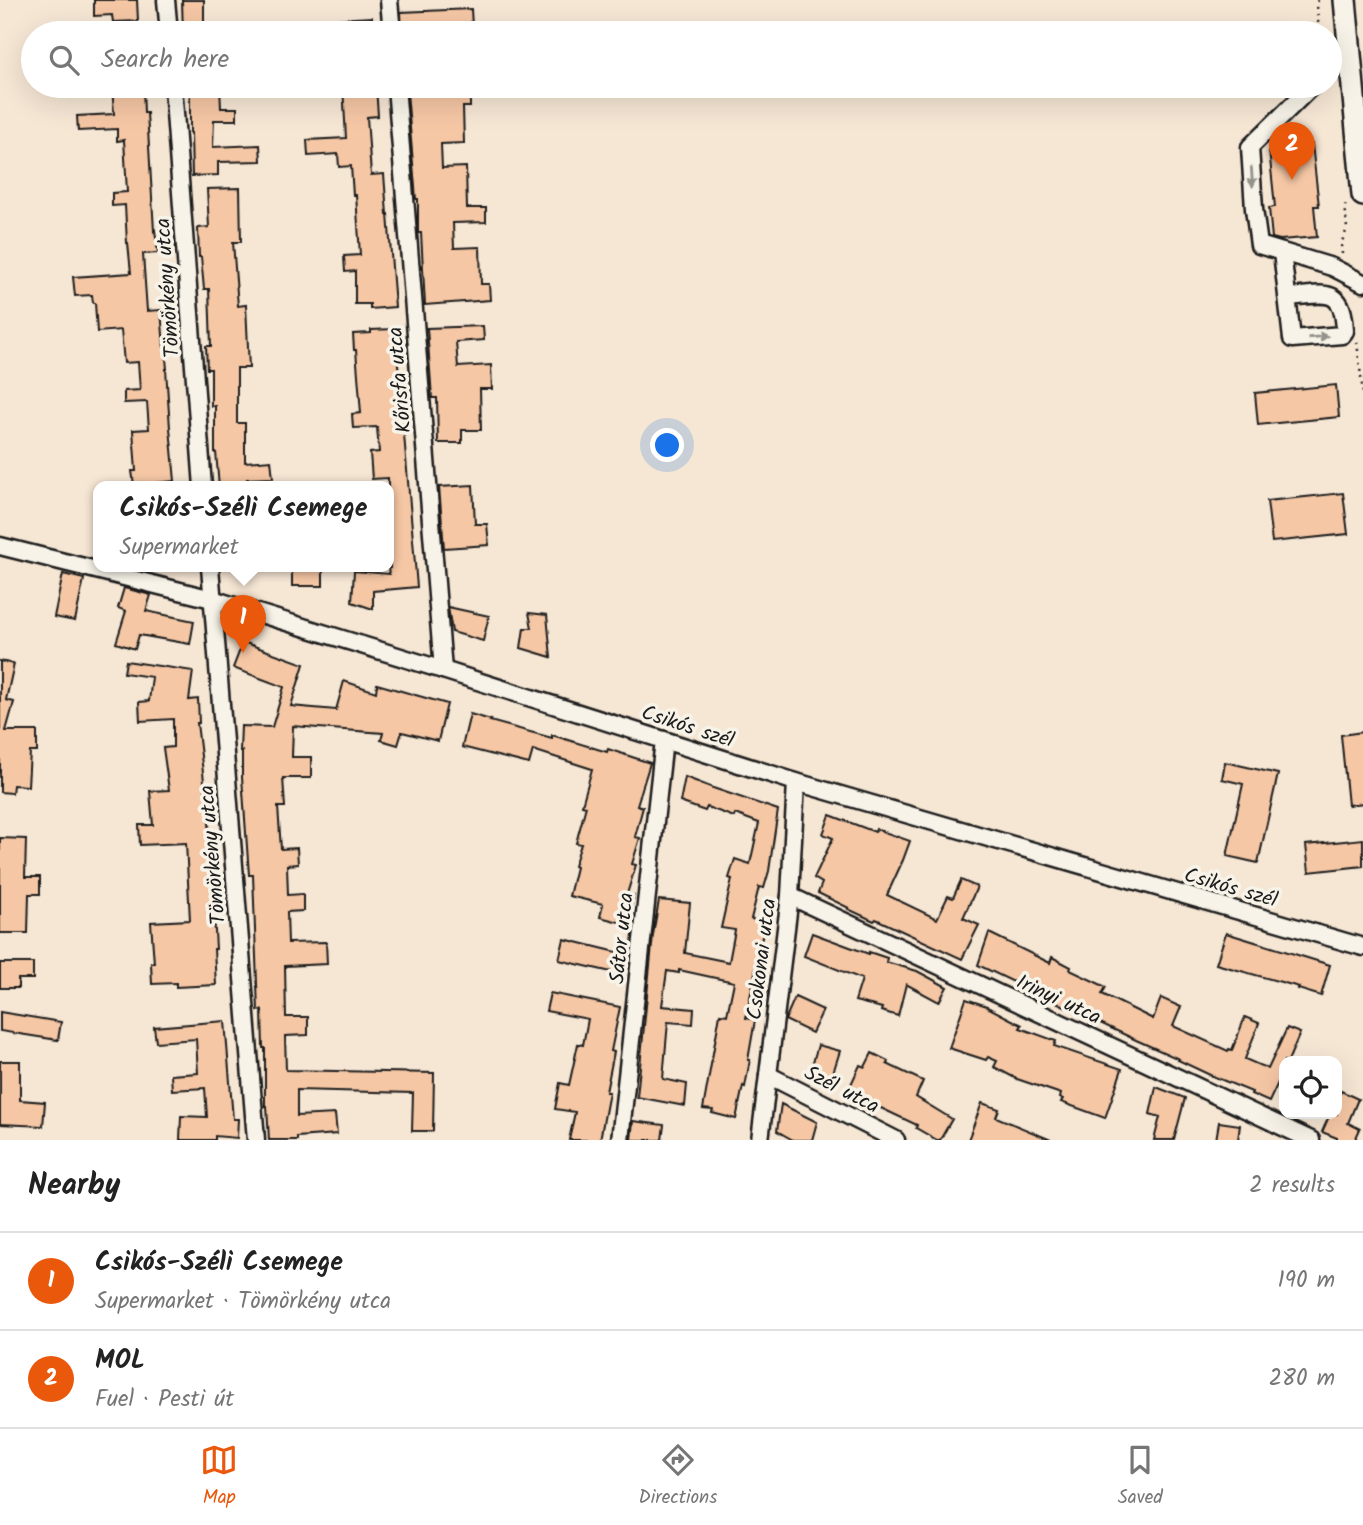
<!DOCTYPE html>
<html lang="en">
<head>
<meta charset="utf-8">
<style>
  :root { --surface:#fff; --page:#f6f6f6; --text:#222; --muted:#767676; --line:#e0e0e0; --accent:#ea580c }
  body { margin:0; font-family:Kalam,sans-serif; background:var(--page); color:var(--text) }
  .controls { position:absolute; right:21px; bottom:21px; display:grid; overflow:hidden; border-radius:14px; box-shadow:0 7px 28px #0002 }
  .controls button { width:63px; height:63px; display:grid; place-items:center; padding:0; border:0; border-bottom:2px solid var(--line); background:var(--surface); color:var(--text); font:35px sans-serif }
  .you { position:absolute; left:668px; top:446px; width:24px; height:24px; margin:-18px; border:5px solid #fff; border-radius:50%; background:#1a73e8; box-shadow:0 0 0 10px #1a73e833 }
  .badge { display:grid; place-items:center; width:46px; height:46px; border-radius:50%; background:var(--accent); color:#fff; font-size:23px; font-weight:700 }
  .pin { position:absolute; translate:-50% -58px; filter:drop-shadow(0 2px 4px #0008) }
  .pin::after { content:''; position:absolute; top:37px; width:24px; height:21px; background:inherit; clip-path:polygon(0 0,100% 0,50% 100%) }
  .popup { position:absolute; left:93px; top:481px; width:301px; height:91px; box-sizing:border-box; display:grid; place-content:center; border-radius:14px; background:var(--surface); filter:drop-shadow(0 2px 5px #0005); font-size:23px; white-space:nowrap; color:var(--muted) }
  .popup b { font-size:26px; color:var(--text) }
  .popup::after { content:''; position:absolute; left:50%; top:100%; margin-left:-14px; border:14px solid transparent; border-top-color:var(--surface) }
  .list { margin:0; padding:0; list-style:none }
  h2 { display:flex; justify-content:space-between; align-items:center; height:91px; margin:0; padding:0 28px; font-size:30px }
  h2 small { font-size:23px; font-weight:400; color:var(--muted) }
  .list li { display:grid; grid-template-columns:46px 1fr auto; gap:21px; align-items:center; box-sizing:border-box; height:98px; padding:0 28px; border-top:2px solid var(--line) }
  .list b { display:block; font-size:26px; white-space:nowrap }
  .list p { margin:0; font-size:23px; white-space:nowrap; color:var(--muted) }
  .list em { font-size:23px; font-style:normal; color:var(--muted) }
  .icon { flex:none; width:38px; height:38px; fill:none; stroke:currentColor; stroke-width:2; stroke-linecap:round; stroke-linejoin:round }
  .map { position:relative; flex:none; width:1363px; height:1140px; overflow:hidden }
  .search { position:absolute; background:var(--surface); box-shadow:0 7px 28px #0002; left:21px; right:21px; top:21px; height:77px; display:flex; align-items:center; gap:18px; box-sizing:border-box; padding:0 24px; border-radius:38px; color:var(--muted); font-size:26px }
  .sheet { height:287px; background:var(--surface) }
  nav { display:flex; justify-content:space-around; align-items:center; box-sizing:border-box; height:98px; border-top:2px solid var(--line); background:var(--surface); font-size:19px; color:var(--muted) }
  nav a { display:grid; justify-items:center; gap:4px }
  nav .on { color:var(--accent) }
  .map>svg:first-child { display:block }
  .building { fill:#f5c7a5; stroke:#1c1c1c; stroke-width:2 }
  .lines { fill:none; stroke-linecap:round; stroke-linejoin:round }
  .minor-casing { stroke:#1c1c1c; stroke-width:21 }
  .major-casing { stroke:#1c1c1c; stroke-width:26 }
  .path { stroke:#1c1c1c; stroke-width:2.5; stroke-dasharray:2 5; stroke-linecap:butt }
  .minor { stroke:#f7f3e8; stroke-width:16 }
  .major { stroke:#f7f3e8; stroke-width:21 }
  .oneway { fill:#94928c }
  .labels { text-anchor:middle; stroke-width:7; stroke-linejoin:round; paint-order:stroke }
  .street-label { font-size:21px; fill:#1c1c1c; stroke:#f7f3e8 }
</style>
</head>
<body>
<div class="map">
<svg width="1363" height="1140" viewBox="0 0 1363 1140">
  <rect width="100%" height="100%" fill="#f6e6d4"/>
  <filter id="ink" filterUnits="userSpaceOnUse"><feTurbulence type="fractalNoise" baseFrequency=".0143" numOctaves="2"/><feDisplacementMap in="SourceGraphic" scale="14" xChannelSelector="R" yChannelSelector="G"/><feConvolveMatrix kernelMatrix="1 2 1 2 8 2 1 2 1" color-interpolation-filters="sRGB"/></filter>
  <g filter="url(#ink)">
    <!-- building -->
    <g class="building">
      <polygon points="94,0 137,0 138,21 113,22 112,15 94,16"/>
      <polygon points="182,0 204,0 204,33 183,33"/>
      <polygon points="471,9 472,26 439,28 440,33 402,33 401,12"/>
      <polygon points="372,17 373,33 319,33 318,20"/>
      <polygon points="112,86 143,86 144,113 147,113 154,231 155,230 158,253 143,254 147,311 161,310 164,347 165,347 167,369 166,369 170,428 175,481 134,485 132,471 136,471 133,430 149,429 147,402 124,403 124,391 140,390 138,362 124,363 121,330 97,332 95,303 93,303 92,295 75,296 73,277 131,273 128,243 127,243 125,205 112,206 112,193 127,192 124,140 117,141 117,129 78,131 77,116 114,114"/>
      <polygon points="190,86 220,86 221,108 237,108 237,120 214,120 213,147 260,145 261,161 218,162 218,175 192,176 191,133 190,133"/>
      <polygon points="343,86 376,86 378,116 367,117 371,175 384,174 387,214 388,214 395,307 370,309 370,304 355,304 355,271 345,272 344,256 360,255 356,195 353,195 351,166 339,167 338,154 308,156 307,140 346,138"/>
      <polygon points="470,90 470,107 463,107 464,143 441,144 442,168 466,167 467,208 486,208 486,222 453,223 454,248 480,247 481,284 489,284 490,300 425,305 421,233 418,233 418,199 416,199 407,92"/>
      <polygon points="1312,144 1319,206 1314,206 1317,237 1280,240 1272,238 1269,208 1275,207 1269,149"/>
      <polygon points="240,188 241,242 233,242 238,306 246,305 249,368 237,368 237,423 245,423 245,462 271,460 273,478 247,479 248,487 219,487 216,452 215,452 215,406 211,406 211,369 207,369 206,346 211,346 209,289 204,289 201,257 199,257 198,228 209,227 207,189"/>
      <polygon points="483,326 484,340 456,342 458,367 491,365 492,389 480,389 481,430 462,430 462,443 438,443 437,398 432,398 427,328"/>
      <polygon points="395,329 417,587 373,591 373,609 352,602 354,571 389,574 388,568 390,568 388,545 388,478 372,479 370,453 379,452 377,427 353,428 352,414 361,413 356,350 354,350 353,334 371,333 371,330"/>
      <polygon points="1336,385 1339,417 1258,425 1255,393"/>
      <polygon points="473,485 475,524 487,524 489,545 444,548 439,487"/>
      <polygon points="1343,493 1348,534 1272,542 1267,501"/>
      <rect x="292" y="567" width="31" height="19"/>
      <polygon points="63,574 84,579 75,621 54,617"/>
      <polygon points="124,588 151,595 146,611 194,621 190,644 139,635 135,649 116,643 126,611 118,608"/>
      <polygon points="448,607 489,616 483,641 452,632"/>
      <polygon points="529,613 547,615 551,657 521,648 524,628 532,628"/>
      <polygon points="243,642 304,664 291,706 336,710 344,681 376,692 377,684 447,704 438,741 402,732 398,745 381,740 383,733 293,726 292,757 311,757 311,778 283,778 285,807 278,807 281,849 297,848 298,864 287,865 288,895 303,894 303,911 287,912 288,943 326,942 327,964 285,966 286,1017 308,1017 308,1035 285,1036 286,1070 434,1073 433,1131 412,1131 413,1093 297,1090 297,1116 335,1114 337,1134 297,1137 297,1140 269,1140 267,1106 265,1106 265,1048 263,1048 262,1010 258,1011 253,875 249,875 242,777 242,751 240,751 241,726 272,727 284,687 233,668"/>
      <polygon points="0,661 14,664 6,700 14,702 6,731 37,731 37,752 30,752 28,786 13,785 12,793 0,792"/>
      <polygon points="126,661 193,671 189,700 198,699 199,723 197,723 209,822 216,949 214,949 216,985 176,987 176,983 152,984 151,963 154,963 151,922 190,920 186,843 140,845 139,825 153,825 150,791 169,790 163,748 173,747 173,719 140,721 139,702 149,701 152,677 124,673"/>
      <polygon points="470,714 491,720 490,721 552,738 552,735 607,752 608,749 650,763 637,805 643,807 635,837 640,838 632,864 636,865 627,894 634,895 627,924 600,917 603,904 569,896 576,867 574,866 581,844 576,843 586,806 582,805 592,769 533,750 529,764 462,747"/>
      <polygon points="1363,732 1363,803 1348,805 1341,735"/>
      <polygon points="1225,762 1278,774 1258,863 1227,856 1243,784 1222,779"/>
      <polygon points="685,777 713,788 778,810 769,871 764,888 759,887 751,919 765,922 746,1018 755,1020 748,1060 750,1060 745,1087 743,1086 736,1119 712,1113 713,1110 703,1109 720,1014 727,1015 734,982 679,970 679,973 667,971 662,1006 694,1009 693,1024 668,1022 667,1033 663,1079 687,1084 685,1106 637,1097 653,935 659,900 690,903 685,953 729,962 735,930 721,928 732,879 729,878 735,859 750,864 759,823 735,814 734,817 707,807 705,811 680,802"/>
      <polygon points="830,815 875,832 876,829 910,841 903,860 887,895 937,919 948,896 953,898 961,880 977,887 963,918 979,925 962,959 876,919 874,921 848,909 849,908 818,893 822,883 814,878 833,838 823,834"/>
      <polygon points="0,838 26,839 25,877 40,877 40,894 29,894 28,933 0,933"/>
      <polygon points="1363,839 1363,866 1309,872 1306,845"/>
      <polygon points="812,933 869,954 869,952 887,958 886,962 917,971 947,987 939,1002 906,984 898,1016 881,1011 882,1008 855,1001 862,979 804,956"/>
      <polygon points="989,933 1050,963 1052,957 1071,967 1070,970 1106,987 1102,994 1153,1019 1161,998 1181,1007 1173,1026 1228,1051 1229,1049 1232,1050 1245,1017 1259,1023 1245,1059 1268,1069 1287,1028 1300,1033 1288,1061 1284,1061 1284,1070 1269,1102 1251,1094 1252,1092 1210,1075 1178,1060 1179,1059 1136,1040 978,965"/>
      <polygon points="1226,933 1330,965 1321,996 1298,989 1299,987 1216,964"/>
      <polygon points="564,939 625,954 620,974 559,960"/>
      <polygon points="0,963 33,963 33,979 18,979 18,988 0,988"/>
      <polygon points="550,993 620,1007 611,1051 614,1052 606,1092 609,1092 600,1140 569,1140 575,1112 555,1109 560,1083 569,1085 578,1044 583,1045 588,1019 546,1011"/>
      <polygon points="795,997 823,1010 812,1033 785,1020"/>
      <polygon points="966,999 987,1006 987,1007 1022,1025 1020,1028 1056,1041 1054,1046 1122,1069 1105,1118 1061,1102 1063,1099 1060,1098 1061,1094 1017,1079 994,1067 997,1061 988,1057 986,1060 949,1048"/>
      <polygon points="0,1012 61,1022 58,1040 0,1031"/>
      <polygon points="225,1021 233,1119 238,1119 237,1138 215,1136 215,1140 180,1140 181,1116 207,1117 205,1088 172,1090 171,1075 198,1073 196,1039 156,1042 154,1027"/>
      <polygon points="818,1045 840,1051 831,1079 810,1072"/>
      <polygon points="872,1053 888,1061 887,1064 923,1081 916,1097 952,1119 940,1140 937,1140 916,1128 917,1125 868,1102 867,1105 846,1095 860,1065 865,1067"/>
      <polygon points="0,1061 20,1061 20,1100 45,1102 43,1126 0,1124"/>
      <polygon points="1156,1087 1185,1098 1174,1140 1154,1140 1160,1117 1150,1114"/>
      <polygon points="1341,1091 1358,1099 1348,1123 1360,1129 1355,1140 1337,1140 1337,1138 1322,1132 1330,1114 1337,1114 1337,1099"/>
      <polygon points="982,1103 999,1109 996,1117 1051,1140 968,1140"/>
      <polygon points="781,1104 817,1122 812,1140 793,1140 777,1131"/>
      <polygon points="633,1121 664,1125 662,1140 631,1140"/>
      <polygon points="1219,1122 1240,1125 1238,1140 1216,1140"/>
    </g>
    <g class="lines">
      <defs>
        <g id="minor">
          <polyline points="166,0 169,33"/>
          <polyline points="389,0 392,33"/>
          <polyline points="1330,69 1350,50"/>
          <polyline points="173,86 203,487"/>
          <polyline points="396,86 443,670"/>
          <polyline points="1312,86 1250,147 1254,209 1259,245 1332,267 1363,283"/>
          <path d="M1282 252 1292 339 1342 335 1345 331C1343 284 1324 295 1287 297"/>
          <polyline points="0,546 212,599 443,670 796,782 1363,947"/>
          <polyline points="210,567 256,1140"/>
          <polyline points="790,896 1311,1140"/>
          <polyline points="768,1075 896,1140"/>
          <polyline points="620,1140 664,740"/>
          <polyline points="760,1140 790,896 796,782"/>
        </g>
        <polyline id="major" points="1345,0 1363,195"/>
      </defs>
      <!-- minor casing -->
      <use href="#minor" class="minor-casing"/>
      <!-- major casing -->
      <use href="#major" class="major-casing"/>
      <!-- path -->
      <g class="path">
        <polyline points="1318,0 1317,6 1319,33"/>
        <polyline points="1342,254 1341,244 1347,229 1345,202"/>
        <polyline points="1357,342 1363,394"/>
      </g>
      <!-- minor -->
      <use href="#minor" class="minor"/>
      <!-- major -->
      <use href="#major" class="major"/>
    </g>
    <!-- one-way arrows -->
    <defs><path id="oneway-solid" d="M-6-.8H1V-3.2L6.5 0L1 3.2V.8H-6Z" transform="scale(1.75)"/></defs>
    <g class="oneway">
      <use href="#oneway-solid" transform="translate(1252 177) rotate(86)"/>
      <use href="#oneway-solid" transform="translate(1318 337) rotate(-4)"/>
    </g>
  </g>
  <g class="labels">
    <!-- street labels -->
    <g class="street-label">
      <text transform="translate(167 288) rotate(-94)" y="7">Tömörkény utca</text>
      <text transform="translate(399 380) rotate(-95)" y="7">Kőrisfa utca</text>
      <text transform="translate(688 726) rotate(18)" y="7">Csikós szél</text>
      <text transform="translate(212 855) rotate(-95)" y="7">Tömörkény utca</text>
      <text transform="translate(1231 887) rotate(16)" y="7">Csikós szél</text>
      <text transform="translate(621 938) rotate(-84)" y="7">Sátor utca</text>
      <text transform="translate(761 959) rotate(-83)" y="7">Csokonai utca</text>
      <text transform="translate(1059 999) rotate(25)" y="7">Irinyi utca</text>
      <text transform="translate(842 1089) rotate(27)" y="7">Szél utca</text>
    </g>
  </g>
</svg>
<div class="controls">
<button><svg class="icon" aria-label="locate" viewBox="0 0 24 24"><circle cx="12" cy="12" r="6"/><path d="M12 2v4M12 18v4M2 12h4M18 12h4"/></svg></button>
</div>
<div class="you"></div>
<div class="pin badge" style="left:243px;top:653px">1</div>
<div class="popup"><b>Csikós-Széli Csemege</b>Supermarket</div>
<div class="pin badge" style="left:1292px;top:180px">2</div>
<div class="search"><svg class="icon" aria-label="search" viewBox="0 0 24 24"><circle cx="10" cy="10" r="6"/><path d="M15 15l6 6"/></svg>Search here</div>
</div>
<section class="sheet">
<h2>Nearby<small>2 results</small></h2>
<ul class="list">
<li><span class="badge">1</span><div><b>Csikós-Széli Csemege</b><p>Supermarket · Tömörkény utca</p></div><em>190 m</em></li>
<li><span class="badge">2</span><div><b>MOL</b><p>Fuel · Pesti út</p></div><em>280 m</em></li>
</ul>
</section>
<nav>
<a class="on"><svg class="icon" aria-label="map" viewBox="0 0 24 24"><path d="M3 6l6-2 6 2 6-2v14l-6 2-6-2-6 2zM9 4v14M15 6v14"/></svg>Map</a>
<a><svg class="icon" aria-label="directions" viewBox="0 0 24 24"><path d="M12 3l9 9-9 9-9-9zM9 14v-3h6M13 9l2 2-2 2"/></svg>Directions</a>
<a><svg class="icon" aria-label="saved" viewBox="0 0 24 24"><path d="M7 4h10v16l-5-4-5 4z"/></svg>Saved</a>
</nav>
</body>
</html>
